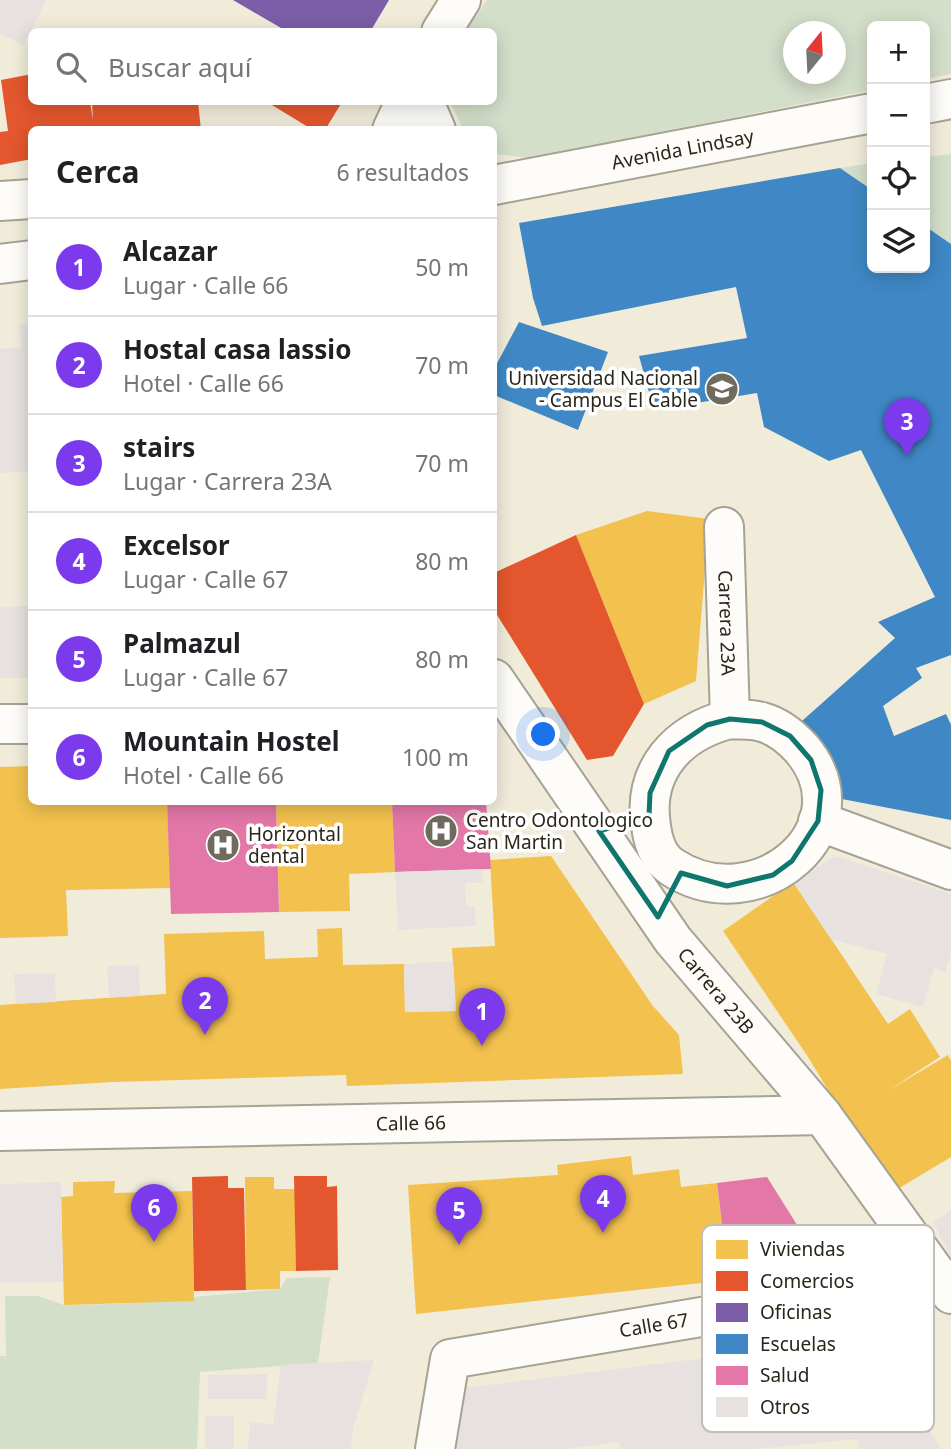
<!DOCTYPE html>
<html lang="es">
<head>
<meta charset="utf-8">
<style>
  :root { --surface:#fff; --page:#f6f6f6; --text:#202124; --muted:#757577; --line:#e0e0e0; --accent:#7c3aed }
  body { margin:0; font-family:"Noto Sans",sans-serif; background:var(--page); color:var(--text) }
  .controls { position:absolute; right:21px; top:21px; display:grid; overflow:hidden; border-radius:10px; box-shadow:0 4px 18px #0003 }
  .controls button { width:63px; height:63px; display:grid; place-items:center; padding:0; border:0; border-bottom:2px solid var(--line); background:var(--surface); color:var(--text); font:35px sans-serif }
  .compass { position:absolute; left:783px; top:21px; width:63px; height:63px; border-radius:50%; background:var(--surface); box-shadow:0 4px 18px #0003; rotate:18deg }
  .you { position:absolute; left:544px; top:735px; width:24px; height:24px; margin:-18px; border:5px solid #fff; border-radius:50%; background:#1a73e8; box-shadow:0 0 0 10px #1a73e833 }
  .badge { display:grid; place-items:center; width:46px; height:46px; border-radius:50%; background:var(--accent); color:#fff; font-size:23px; font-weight:700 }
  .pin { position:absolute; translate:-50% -58px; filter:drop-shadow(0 2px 4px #0008) }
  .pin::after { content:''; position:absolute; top:37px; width:24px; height:21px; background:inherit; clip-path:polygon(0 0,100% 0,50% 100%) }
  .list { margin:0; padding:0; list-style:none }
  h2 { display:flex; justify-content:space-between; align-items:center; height:91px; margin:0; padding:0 28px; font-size:30px }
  h2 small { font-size:23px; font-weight:400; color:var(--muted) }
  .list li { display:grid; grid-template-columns:46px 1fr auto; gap:21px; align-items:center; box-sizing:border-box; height:98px; padding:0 28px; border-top:2px solid var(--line) }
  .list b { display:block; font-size:26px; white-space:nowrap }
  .list p { margin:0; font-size:23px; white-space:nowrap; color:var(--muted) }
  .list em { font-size:23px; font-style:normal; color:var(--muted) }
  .icon { flex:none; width:38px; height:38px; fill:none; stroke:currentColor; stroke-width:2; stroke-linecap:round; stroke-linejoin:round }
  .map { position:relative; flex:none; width:951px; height:1449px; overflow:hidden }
  .search { position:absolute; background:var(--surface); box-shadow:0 4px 18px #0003; left:28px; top:28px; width:469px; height:77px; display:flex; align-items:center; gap:18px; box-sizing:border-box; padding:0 24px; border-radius:10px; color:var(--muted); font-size:26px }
  .panel { position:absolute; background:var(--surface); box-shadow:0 4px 18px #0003; left:28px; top:126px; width:469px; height:679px; border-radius:10px }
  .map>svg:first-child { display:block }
  .green { fill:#d4dfca; fill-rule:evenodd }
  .homes { fill:#f2c14e }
  .shops { fill:#e4572e }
  .offices { fill:#7b5ea7 }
  .schools { fill:#3f88c5 }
  .health { fill:#e377a8 }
  .building { fill:#e7e2e0 }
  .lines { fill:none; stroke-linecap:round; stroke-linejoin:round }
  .minor-casing { stroke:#a6a294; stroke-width:42 }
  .major-casing { stroke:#a6a294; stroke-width:42 }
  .minor { stroke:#fdfcf9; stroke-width:38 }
  .major { stroke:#fdfcf9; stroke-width:38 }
  .marked { fill:none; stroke:#0f766e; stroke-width:5; stroke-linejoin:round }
  .labels { text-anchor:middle; stroke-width:7; stroke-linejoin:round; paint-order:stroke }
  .street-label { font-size:19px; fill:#29261a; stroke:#fff }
  .poi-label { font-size:19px; fill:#29261a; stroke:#fff; text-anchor:start }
  .key { fill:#fff; stroke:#bfbeba; stroke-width:2 }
  .key-label { font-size:19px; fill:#29261a }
</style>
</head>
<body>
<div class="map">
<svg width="951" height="1449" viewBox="0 0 951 1449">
  <rect width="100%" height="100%" fill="#f1ecda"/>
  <!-- green -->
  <g class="green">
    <path d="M487 0H951V74L925 79V26H872V90L529 158 495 154 494 130 463 129 450 102H494V32L466 31ZM794 32H836V74H794Z"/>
    <polygon points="951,154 951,244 925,226 925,157"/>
    <polygon points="872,163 872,190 840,168"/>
    <polygon points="330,1277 318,1363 200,1372 197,1449 0,1449 0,1356 6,1356 5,1296 38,1296 64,1305 117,1304 280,1289 287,1278"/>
  </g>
  <!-- homes -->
  <g class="homes">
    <polygon points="647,511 709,519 696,681 644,704 576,535"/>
    <polygon points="32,766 32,802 167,802 171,888 66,890 68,936 0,938 0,767"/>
    <polygon points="276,802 392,802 395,872 349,874 350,911 279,912"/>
    <polygon points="551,856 653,1006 679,1035 683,1074 347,1086 346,1075 112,1082 0,1089 0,1005 166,994 164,934 264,931 265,959 318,957 317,929 342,928 343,965 404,964 405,1012 456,1011 452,948 495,946 490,860"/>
    <polygon points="793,882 888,1024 910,1009 940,1057 889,1090 948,1055 951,1061 951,1157 891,1193 808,1057 723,931"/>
    <polygon points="631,1156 633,1175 679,1169 681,1187 717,1183 729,1280 416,1314 408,1185 558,1175 557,1165"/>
    <polygon points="245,1177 274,1177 274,1189 295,1189 296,1271 280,1271 280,1289 246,1290"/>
    <polygon points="115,1181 114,1193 192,1191 194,1301 64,1305 61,1197 73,1196 73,1182"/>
  </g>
  <!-- shops -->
  <g class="shops">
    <polygon points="32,74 32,102 90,102 93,120 92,102 198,102 201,130 32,130 32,159 0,165 0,132 8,131 1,80"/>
    <polygon points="267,102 342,102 325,130 313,130"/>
    <polygon points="576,535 644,704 613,756 587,760 494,610 494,573"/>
    <polygon points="228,1176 228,1188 244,1188 246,1290 194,1291 192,1177"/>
    <polygon points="294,1176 327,1176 327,1187 337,1186 338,1270 296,1271"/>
  </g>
  <!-- offices -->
  <polygon class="offices" points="233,0 389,0 370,32 288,32"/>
  <!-- schools -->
  <g class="schools">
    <polygon points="840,168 872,190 872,268 925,268 925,226 951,244 951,655 916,668 922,678 883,706 894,736 946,714 951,725 951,820 842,799 802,721 895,638 878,622 935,597 861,450 829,461 764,427 757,393 654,410 639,356 747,338 736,287 542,326 533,298 519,223"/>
    <polygon points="519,322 608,352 578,430 494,395 494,369"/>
  </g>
  <!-- health -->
  <g class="health">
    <polygon points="167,802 276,802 279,912 171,914"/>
    <polygon points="392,802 486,802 491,869 395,872"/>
    <polygon points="767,1177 824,1268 729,1280 717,1183"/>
  </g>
  <!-- building -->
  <g class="building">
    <polygon points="0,0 46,0 24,45 0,34"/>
    <polygon points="32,323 32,471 0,473 0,349 21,347 19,324"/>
    <polygon points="32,606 32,678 0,678 0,607"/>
    <polygon points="836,856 951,894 951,953 945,972 934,968 923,1007 876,994 887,954 831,939 793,882"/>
    <polygon points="482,869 483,883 465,883 466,906 475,906 476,926 398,930 395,872"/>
    <polygon points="453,961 456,1011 405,1012 404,964"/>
    <polygon points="139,965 140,996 109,997 107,966"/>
    <polygon points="55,973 56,1002 16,1004 14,974"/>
    <polygon points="61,1182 63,1282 0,1283 0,1184"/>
    <polygon points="951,1210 951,1257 933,1222"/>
    <polygon points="863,1338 864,1353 881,1351 941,1449 859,1449 858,1439 757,1449 620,1449 619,1442 568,1449 439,1449 448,1390"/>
    <polygon points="374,1360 353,1429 351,1449 248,1449 250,1422 273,1424 281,1365"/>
    <polygon points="267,1374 267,1399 208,1399 208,1375"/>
    <rect x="205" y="1416" width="29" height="33"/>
  </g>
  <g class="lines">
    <defs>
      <g id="minor">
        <path id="s1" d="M724 527 730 719"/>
        <path id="s2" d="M494 679 673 940 822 1115 951 1294"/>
        <path d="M730 719C740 720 752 719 762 722 777 726 791 737 801 748 869 827 758 923 672 867 658 858 653 842 651 826 642 770 678 732 730 719Z"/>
        <polyline points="0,724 32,724"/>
        <polyline points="818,821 951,870"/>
        <path id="s3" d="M0 1131 822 1115"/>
        <path id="s4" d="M435 1449 450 1359 941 1277"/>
      </g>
      <g id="major">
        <polyline points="441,32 461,0"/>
        <polyline points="424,102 436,130"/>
        <polyline points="925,104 951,99"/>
        <polyline points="392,130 405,102"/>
        <path id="s5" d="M494 185 872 113"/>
        <polyline points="0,201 32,199"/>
        <polyline points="0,264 32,260"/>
      </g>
    </defs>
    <!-- minor casing -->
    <use href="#minor" class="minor-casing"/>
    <!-- major casing -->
    <use href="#major" class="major-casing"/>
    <!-- minor -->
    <use href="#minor" class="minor"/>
    <!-- major -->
    <use href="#major" class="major"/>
  </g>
  <!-- marked area -->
  <path class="marked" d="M730 719 762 722 790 736 811 760 821 790 818 821 792 861 773 875 727 886 681 873 658 917 599 831 649 816 650 793 669 751 707 725Z"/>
  <!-- icons -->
  <defs>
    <symbol id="university-disc" viewBox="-11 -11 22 22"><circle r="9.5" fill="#6f6b5d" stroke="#fff"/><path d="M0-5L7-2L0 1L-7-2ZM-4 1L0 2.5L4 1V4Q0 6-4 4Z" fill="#fff"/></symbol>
    <symbol id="hospital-disc" viewBox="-11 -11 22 22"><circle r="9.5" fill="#6f6b5d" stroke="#fff"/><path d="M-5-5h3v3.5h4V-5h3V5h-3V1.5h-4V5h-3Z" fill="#fff"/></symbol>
  </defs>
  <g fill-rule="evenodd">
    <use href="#university-disc" x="703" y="370" width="38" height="38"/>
    <use href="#hospital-disc" x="422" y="812" width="38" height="38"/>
    <use href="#hospital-disc" x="204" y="826" width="38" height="38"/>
  </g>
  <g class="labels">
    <!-- street labels -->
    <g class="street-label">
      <text dy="7" stroke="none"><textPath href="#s5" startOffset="192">Avenida Lindsay</textPath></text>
      <text dy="7" stroke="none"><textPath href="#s1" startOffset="96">Carrera 23A</textPath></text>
      <text dy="7" stroke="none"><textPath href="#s2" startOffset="383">Carrera 23B</textPath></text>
      <text dy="7" stroke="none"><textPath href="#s3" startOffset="411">Calle 66</textPath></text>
      <text dy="7" stroke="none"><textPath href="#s4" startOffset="298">Calle 67</textPath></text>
    </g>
    <!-- poi labels -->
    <g class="poi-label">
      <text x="698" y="385" text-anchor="end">Universidad Nacional<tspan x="698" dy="22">- Campus El Cable</tspan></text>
      <text x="466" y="827">Centro Odontologico<tspan x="466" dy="22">San Martin</tspan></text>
      <text x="248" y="841">Horizontal<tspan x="248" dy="22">dental</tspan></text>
    </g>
  </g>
  <!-- legend -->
  <rect x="702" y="1225" width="232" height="207" rx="10" class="key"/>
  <rect x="716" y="1240" width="32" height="19" fill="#f2c14e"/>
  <rect x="716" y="1271" width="32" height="20" fill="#e4572e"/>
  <rect x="716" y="1303" width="32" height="19" fill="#7b5ea7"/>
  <rect x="716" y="1334" width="32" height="20" fill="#3f88c5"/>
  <rect x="716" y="1366" width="32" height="19" fill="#e377a8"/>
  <rect x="716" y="1397" width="32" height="20" fill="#e7e2e0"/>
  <g class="key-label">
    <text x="760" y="1256">Viviendas</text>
    <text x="760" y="1288">Comercios</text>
    <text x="760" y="1319">Oficinas</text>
    <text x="760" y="1351">Escuelas</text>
    <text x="760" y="1382">Salud</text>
    <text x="760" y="1414">Otros</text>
  </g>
</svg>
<div class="controls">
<button>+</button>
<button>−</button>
<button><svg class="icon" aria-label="locate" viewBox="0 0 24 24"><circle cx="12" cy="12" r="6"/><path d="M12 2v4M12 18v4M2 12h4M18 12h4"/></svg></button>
<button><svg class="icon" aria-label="layers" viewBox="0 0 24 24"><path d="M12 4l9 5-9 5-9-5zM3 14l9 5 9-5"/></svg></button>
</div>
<svg class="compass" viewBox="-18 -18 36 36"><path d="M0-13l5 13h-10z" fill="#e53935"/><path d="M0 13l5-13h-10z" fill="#757577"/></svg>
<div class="you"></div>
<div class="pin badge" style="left:482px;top:1046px">1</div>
<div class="pin badge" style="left:205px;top:1035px">2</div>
<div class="pin badge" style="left:907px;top:456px">3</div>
<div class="pin badge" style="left:603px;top:1233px">4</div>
<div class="pin badge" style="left:459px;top:1245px">5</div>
<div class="pin badge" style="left:154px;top:1242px">6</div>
<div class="search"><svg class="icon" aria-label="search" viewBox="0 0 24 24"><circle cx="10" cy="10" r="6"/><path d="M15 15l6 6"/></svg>Buscar aquí</div>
<section class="panel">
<h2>Cerca<small>6 resultados</small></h2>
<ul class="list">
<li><span class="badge">1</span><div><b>Alcazar</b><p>Lugar · Calle 66</p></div><em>50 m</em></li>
<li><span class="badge">2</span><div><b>Hostal casa lassio</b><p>Hotel · Calle 66</p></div><em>70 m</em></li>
<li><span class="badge">3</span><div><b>stairs</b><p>Lugar · Carrera 23A</p></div><em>70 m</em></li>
<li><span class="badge">4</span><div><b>Excelsor</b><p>Lugar · Calle 67</p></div><em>80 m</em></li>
<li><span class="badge">5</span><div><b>Palmazul</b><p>Lugar · Calle 67</p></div><em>80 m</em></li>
<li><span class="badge">6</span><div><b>Mountain Hostel</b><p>Hotel · Calle 66</p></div><em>100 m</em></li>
</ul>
</section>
</div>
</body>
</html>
